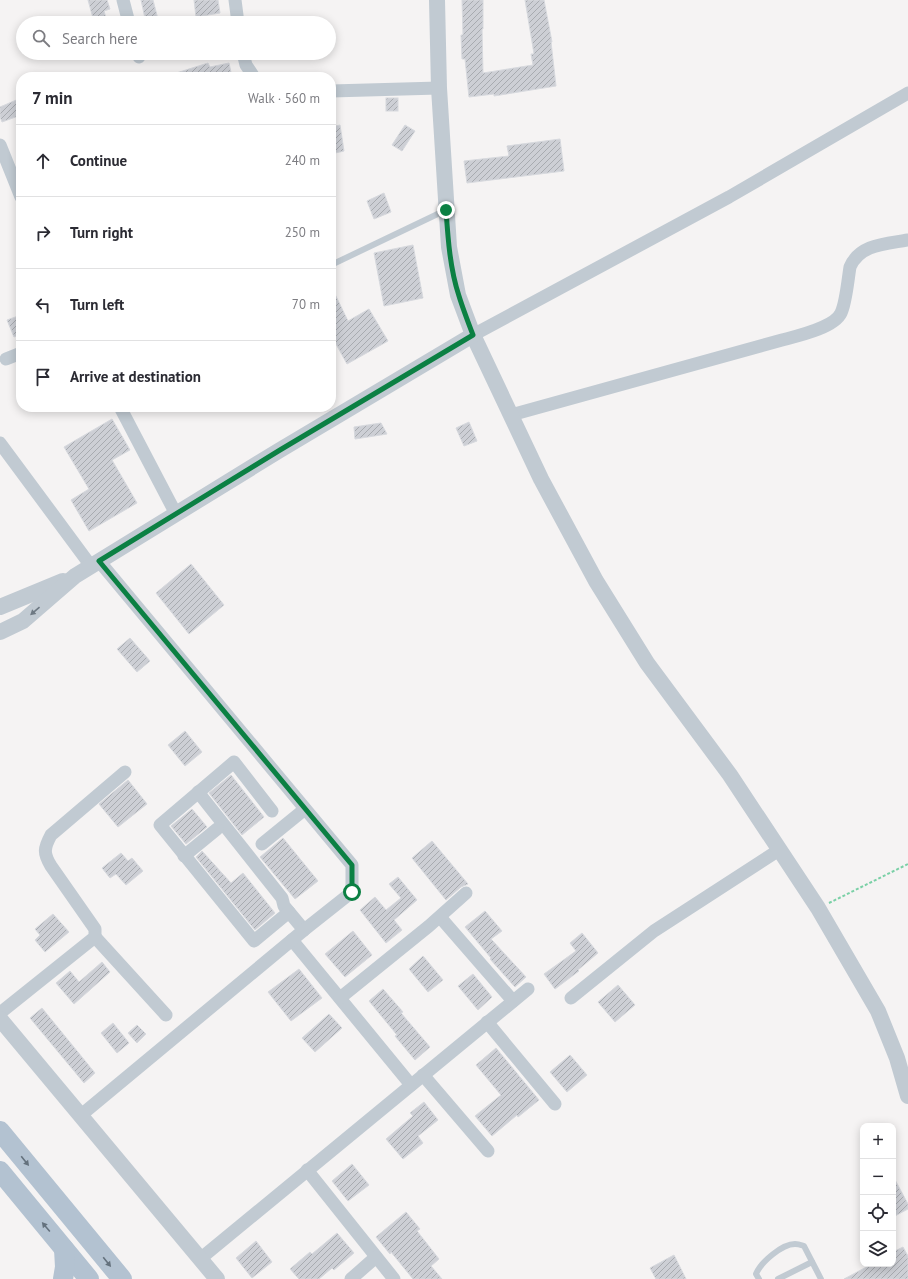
<!DOCTYPE html>
<html lang="en">
<head>
<meta charset="utf-8">
<style>
  :root { --surface:#fff; --page:#f2f2f3; --text:#2b2b33; --muted:#7c7c81; --line:#e1e1e2 }
  body { margin:0; font-family:"PT Sans",sans-serif; background:var(--page); color:var(--text) }
  .controls { position:absolute; right:12px; bottom:12px; display:grid; overflow:hidden; border-radius:8px; box-shadow:0 2px 10px #0003 }
  .controls button { width:36px; height:36px; display:grid; place-items:center; padding:0; border:0; border-bottom:1px solid var(--line); background:var(--surface); color:var(--text); font:20px sans-serif }
  .stop { position:absolute; width:12px; height:12px; margin:-9px; border:3px solid #0b8043; border-radius:50%; background:#fff }
  .stop.end { background:#0b8043; border-color:#fff; box-shadow:0 1px 4px #0008 }
  .list { margin:0; padding:0; list-style:none }
  h2 { display:flex; justify-content:space-between; align-items:center; height:52px; margin:0; padding:0 16px; font-size:17px }
  h2 small { font-size:13px; font-weight:400; color:var(--muted) }
  .list li { display:grid; grid-template-columns:26px 1fr auto; gap:12px; align-items:center; box-sizing:border-box; height:72px; padding:0 16px; border-top:1px solid var(--line) }
  .list b { display:block; font-size:15px; white-space:nowrap }
  .list em { font-size:13px; font-style:normal; color:var(--muted) }
  .icon { flex:none; width:22px; height:22px; fill:none; stroke:currentColor; stroke-width:2; stroke-linecap:round; stroke-linejoin:round }
  .map { position:relative; flex:none; width:908px; height:1279px; overflow:hidden }
  .search { position:absolute; background:var(--surface); box-shadow:0 2px 10px #0003; left:16px; top:16px; width:320px; height:44px; display:flex; align-items:center; gap:10px; box-sizing:border-box; padding:0 14px; border-radius:22px; color:var(--muted); font-size:15px }
  .panel { position:absolute; background:var(--surface); box-shadow:0 2px 10px #0003; left:16px; top:72px; width:320px; height:340px; border-radius:16px }
  .map>svg:first-child { display:block }
  .building { fill:url(#building-hatch); stroke:#d7d9de }
  .lines { fill:none; stroke-linecap:round; stroke-linejoin:round }
  .path { stroke:#7ad0a6; stroke-width:2; stroke-dasharray:3 2; stroke-linecap:butt }
  .service { stroke:#c1cad2; stroke-width:6 }
  .minor { stroke:#c1cad2; stroke-width:13 }
  .tertiary { stroke:#c1cad2; stroke-width:16 }
  .primary { stroke:#b3c2d1; stroke-width:20 }
  .oneway { fill:#6e7983 }
  .oneway2 { fill:#64717d }
  .route { stroke:#0b8043; stroke-width:5 }
</style>
</head>
<body>
<div class="map">
<svg width="908" height="1279" viewBox="0 0 908 1279">
  <defs>
    <pattern id="building-hatch" width="6" height="6" patternUnits="userSpaceOnUse"><rect width="6" height="6" fill="#cdcfd5"/><path d="M-1 1l2-2M0 6l6-6M5 7l2-2" fill="none" stroke="#a8abb0"/></pattern>
  </defs>
  <rect width="100%" height="100%" fill="#f5f3f3"/>
  <!-- building -->
  <g class="building">
    <polygon points="88,0 107,0 110,9 104,11 106,18 94,22"/>
    <polygon points="141,0 153,0 159,23 146,23"/>
    <polygon points="194,0 218,0 220,13 196,17"/>
    <polygon points="462,0 483,0 483,29 482,29 483,73 533,65 531,54 534,54 525,0 544,0 552,42 551,42 556,86 494,96 494,94 469,97 465,59 462,59 461,35 463,35"/>
    <polygon points="208,63 210,67 229,63 232,77 170,77 170,75"/>
    <polygon points="21,98 21,115 2,122 0,117 0,107"/>
    <rect x="386" y="98" width="12" height="13"/>
    <polygon points="340,125 344,151 331,154 331,127"/>
    <polygon points="405,125 415,131 402,151 392,145"/>
    <polygon points="560,139 564,171 467,183 464,161 509,156 507,146"/>
    <polygon points="384,193 391,212 374,219 367,201"/>
    <polygon points="413,245 423,298 384,306 374,253"/>
    <polygon points="331,286 348,321 369,309 388,341 347,364 331,335"/>
    <polygon points="21,315 21,334 14,337 7,320"/>
    <polygon points="112,419 130,450 112,460 137,503 89,531 71,500 89,489 64,447"/>
    <polygon points="469,422 477,441 464,446 456,428"/>
    <polygon points="381,423 387,434 355,439 354,427"/>
    <polygon points="191,564 224,605 189,634 156,593"/>
    <polygon points="130,638 150,661 137,672 117,649"/>
    <polygon points="185,731 202,752 185,766 168,745"/>
    <polygon points="231,775 264,817 242,835 209,793"/>
    <polygon points="128,780 147,804 118,827 99,804"/>
    <polygon points="192,809 207,827 186,844 171,826"/>
    <polygon points="283,838 318,881 295,899 260,857"/>
    <polygon points="432,841 468,884 461,887 446,900 412,858"/>
    <polygon points="202,851 231,883 243,873 275,913 255,930 196,857"/>
    <polygon points="121,853 128,861 132,858 143,871 126,885 116,874 110,878 102,868"/>
    <polygon points="398,877 417,900 394,920 402,930 386,943 360,910 375,897 386,910 401,898 389,884"/>
    <polygon points="485,911 502,931 491,939 526,977 515,987 490,959 491,958 465,927"/>
    <polygon points="53,914 69,932 45,952 35,940 40,935 35,929"/>
    <polygon points="353,931 372,955 345,977 325,954"/>
    <polygon points="582,933 598,953 578,970 579,971 555,989 544,974 576,951 570,943"/>
    <polygon points="423,956 443,980 428,992 409,969"/>
    <polygon points="102,962 110,972 74,1004 56,983 70,971 79,982"/>
    <polygon points="299,969 322,998 291,1021 268,992"/>
    <polygon points="473,974 492,997 478,1010 458,986"/>
    <polygon points="618,985 635,1005 615,1022 598,1002"/>
    <polygon points="383,989 403,1012 401,1013 430,1047 415,1060 395,1036 397,1035 369,1001"/>
    <polygon points="42,1008 95,1073 84,1083 30,1018"/>
    <polygon points="329,1014 342,1028 315,1052 302,1038"/>
    <polygon points="113,1023 129,1043 117,1053 101,1033"/>
    <polygon points="137,1025 146,1034 137,1043 128,1033"/>
    <polygon points="496,1048 539,1100 518,1117 517,1115 492,1136 475,1116 501,1095 476,1065"/>
    <polygon points="570,1055 587,1075 567,1092 550,1072"/>
    <polygon points="424,1102 438,1120 418,1136 423,1143 403,1159 386,1139 413,1116 410,1113"/>
    <polygon points="352,1164 369,1185 348,1201 332,1181"/>
    <polygon points="893,1176 908,1204 908,1209 893,1217"/>
    <polygon points="406,1212 420,1229 417,1231 439,1259 431,1266 442,1279 413,1279 391,1252 390,1254 376,1237"/>
    <polygon points="337,1233 354,1253 334,1270 332,1268 319,1279 299,1279 290,1269 310,1252 312,1254"/>
    <polygon points="256,1241 272,1262 252,1278 236,1258"/>
    <polygon points="903,1247 908,1256 908,1279 844,1279 872,1264 893,1264 893,1252"/>
    <polygon points="674,1255 686,1279 656,1279 650,1268"/>
  </g>
  <g class="lines">
    <!-- path -->
    <polyline class="path" points="829,903 908,864"/>
    <!-- service -->
    <g class="service">
      <polyline points="331,265 446,210"/>
      <path d="M759 1279 756 1274C761 1262 782 1244 795 1244 799 1244 801 1245 804 1246L821 1279"/>
      <polyline points="778,1279 812,1262"/>
    </g>
    <!-- minor -->
    <g class="minor">
      <polyline points="123,0 129,23"/>
      <polyline points="235,0 238,23"/>
      <polyline points="138,53 139,57"/>
      <polyline points="243,53 246,65 254,77"/>
      <polyline points="331,91 439,88"/>
      <polyline points="0,145 21,197"/>
      <polyline points="473,335 729,197 908,93"/>
      <polyline points="6,359 21,353"/>
      <polyline points="120,407 176,514"/>
      <path d="M511 415 782 340C797 336 834 328 841 313 846 303 848 279 850 267 860 244 886 244 908 240"/>
      <polyline points="0,443 91,566"/>
      <polyline points="198,792 282,898 284,906 304,930"/>
      <polyline points="272,811 234,762 160,825 254,941 289,912"/>
      <polyline points="262,844 305,809"/>
      <polyline points="184,856 217,829"/>
      <polyline points="440,917 513,1001"/>
      <polyline points="95,937 166,1015"/>
      <polyline points="292,940 411,1085"/>
      <polyline points="340,998 429,926 466,893"/>
      <polyline points="571,998 654,931 779,850"/>
      <path d="M0 1013 95 937V929L51 866C43 853 44 848 51 835L125 772"/>
      <polyline points="487,1022 555,1104"/>
      <polyline points="423,1075 488,1151"/>
      <polyline points="80,1116 304,930 352,892 352,865 99,561"/>
      <polyline points="307,1170 394,1279"/>
      <polyline points="200,1259 528,989"/>
      <polyline points="351,1279 376,1257"/>
    </g>
    <!-- tertiary -->
    <g class="tertiary">
      <polyline points="437,0 439,88 449,247 458,295 473,335 541,479 596,581 647,663 730,775 818,908 878,1011 897,1058 908,1096"/>
      <polyline points="0,607 63,581"/>
      <polyline points="0,632 23,621 75,576 280,450 473,335"/>
      <polyline points="0,1019 217,1279"/>
    </g>
    <!-- primary -->
    <g class="primary">
      <polyline points="0,1131 122,1279"/>
      <polyline points="0,1171 89,1279"/>
      <polyline points="63,1279 65,1267 64,1249"/>
    </g>
  </g>
  <!-- one-way arrows -->
  <defs><path id="oneway-solid" d="M-6-.8H1V-3.2L6.5 0L1 3.2V.8H-6Z"/></defs>
  <use class="oneway" href="#oneway-solid" transform="translate(35 611) rotate(139)"/>
  <g class="oneway2">
    <use href="#oneway-solid" transform="translate(25 1161) rotate(51)"/>
    <use href="#oneway-solid" transform="translate(46 1227) rotate(-130)"/>
    <use href="#oneway-solid" transform="translate(107 1262) rotate(51)"/>
  </g>
  <g class="lines">
    <!-- route -->
    <path class="route" d="M352 892V865L99 561 280 450 473 335C468 322 463 309 459 296 450 269 448 239 446 210"/>
  </g>
</svg>
<div class="controls">
<button>+</button>
<button>−</button>
<button><svg class="icon" aria-label="locate" viewBox="0 0 24 24"><circle cx="12" cy="12" r="6"/><path d="M12 2v4M12 18v4M2 12h4M18 12h4"/></svg></button>
<button><svg class="icon" aria-label="layers" viewBox="0 0 24 24"><path d="M12 4l9 5-9 5-9-5zM3 14l9 5 9-5"/></svg></button>
</div>
<div class="stop" style="left:352px;top:892px"></div>
<div class="stop end" style="left:446px;top:210px"></div>
<div class="search"><svg class="icon" aria-label="search" viewBox="0 0 24 24"><circle cx="10" cy="10" r="6"/><path d="M15 15l6 6"/></svg>Search here</div>
<section class="panel">
<h2>7 min<small>Walk · 560 m</small></h2>
<ul class="list">
<li><svg class="icon" aria-label="ahead" viewBox="0 0 24 24"><path d="M12 20V5M6 11l6-6 6 6"/></svg><div><b>Continue</b></div><em>240 m</em></li>
<li><svg class="icon" aria-label="right" viewBox="0 0 24 24"><path d="M7 20v-9h11M14 6l5 5-5 5"/></svg><div><b>Turn right</b></div><em>250 m</em></li>
<li><svg class="icon" aria-label="left" viewBox="0 0 24 24"><path d="M17 20v-9H6M10 6l-5 5 5 5"/></svg><div><b>Turn left</b></div><em>70 m</em></li>
<li><svg class="icon" aria-label="arrive" viewBox="0 0 24 24"><path d="M6 21V4h12l-3 4 3 4H6"/></svg><div><b>Arrive at destination</b></div></li>
</ul>
</section>
</div>
</body>
</html>
